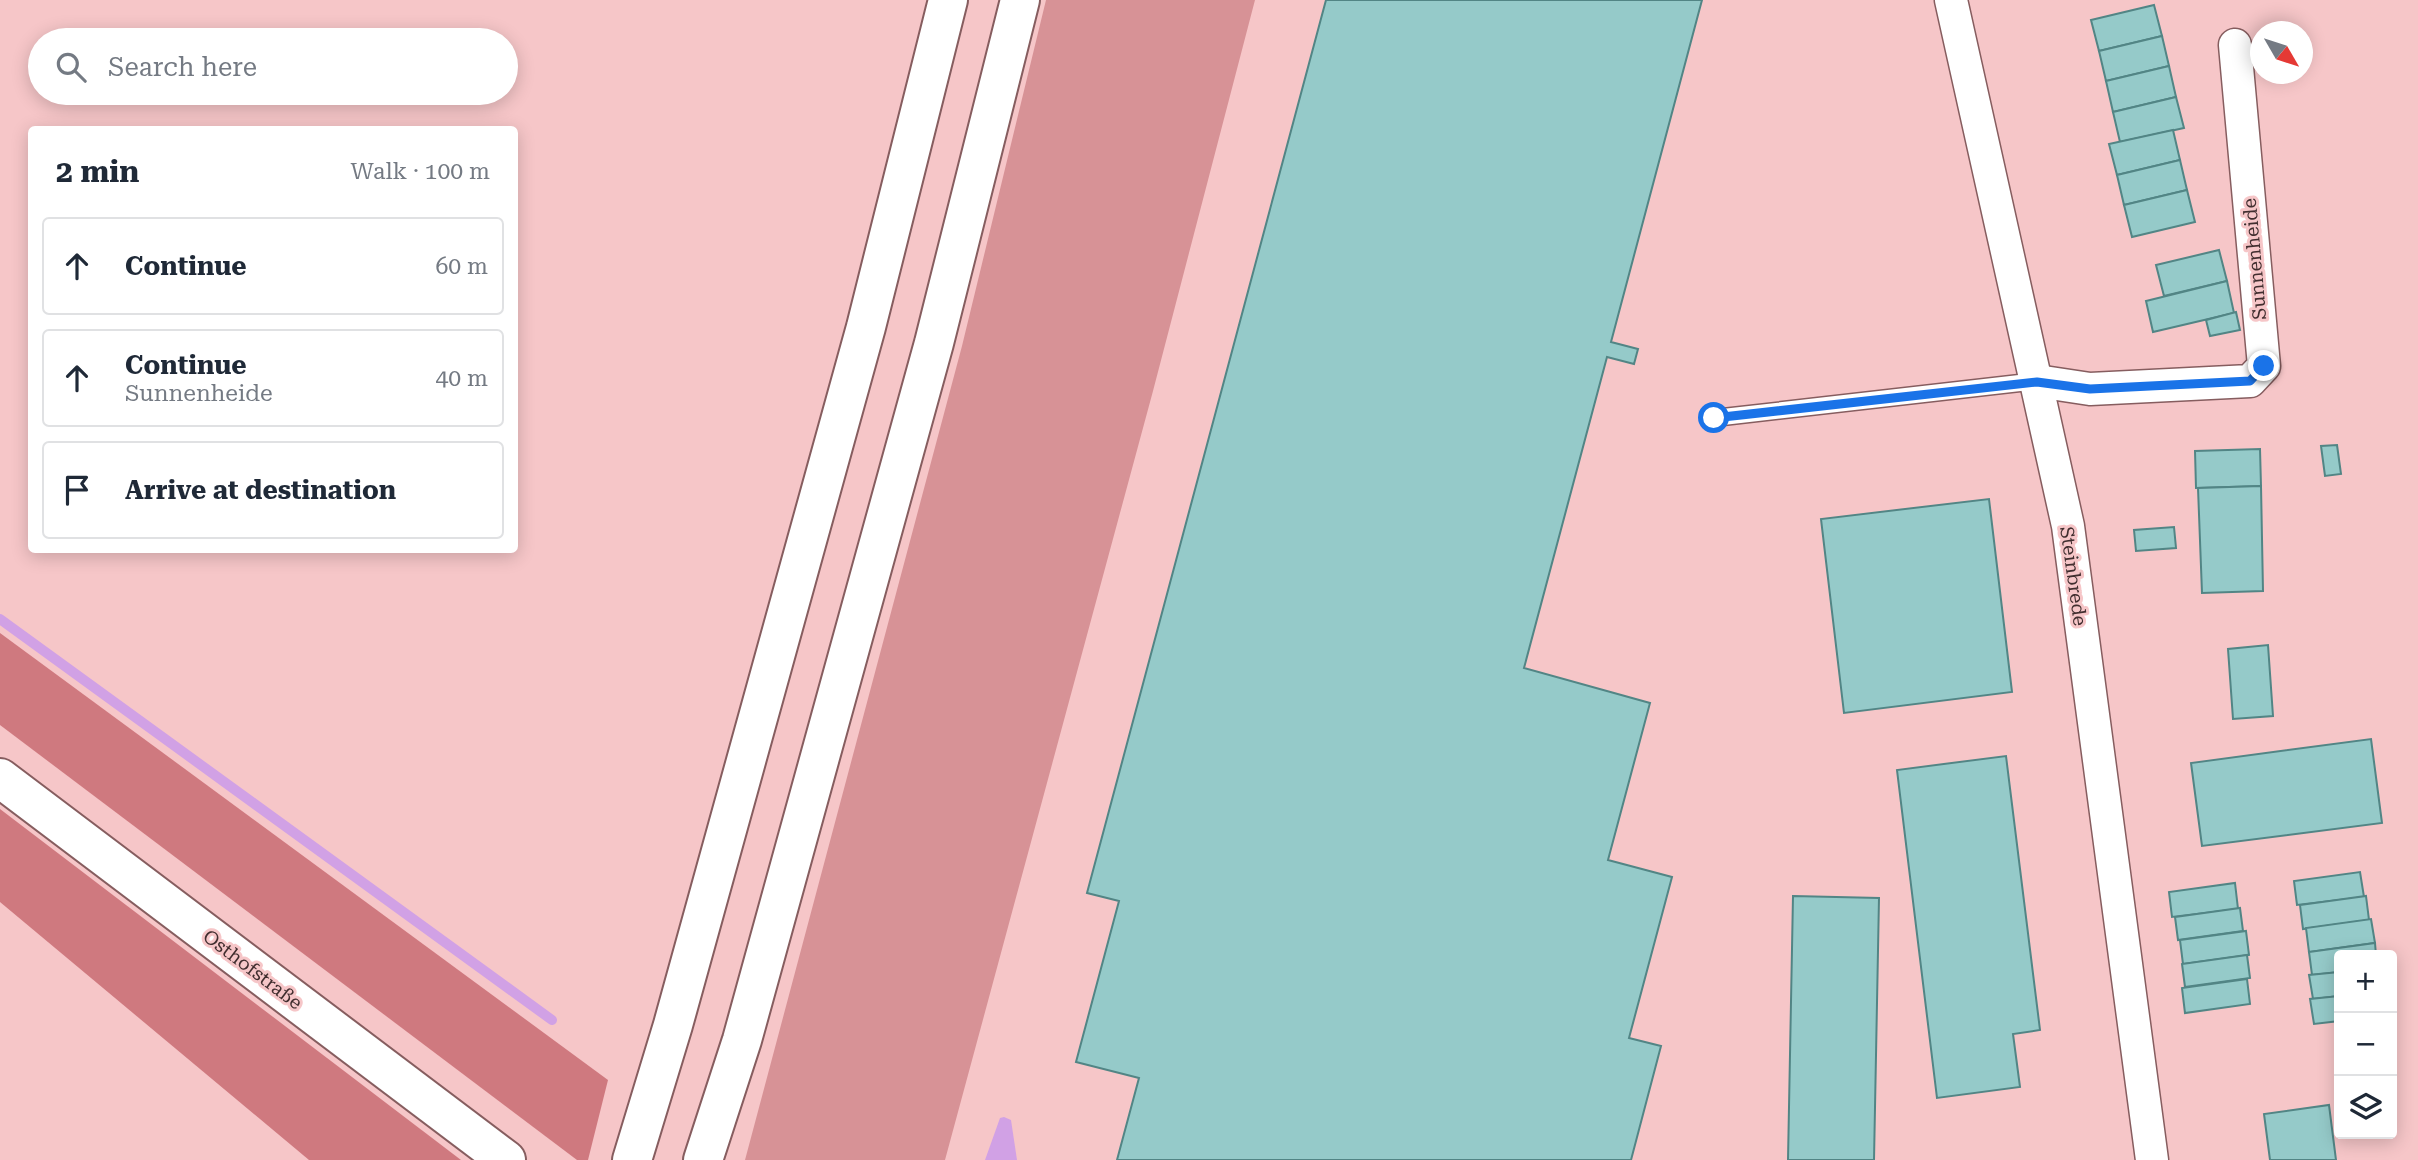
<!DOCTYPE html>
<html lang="en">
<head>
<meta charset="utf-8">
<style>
  :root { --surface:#fff; --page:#f2f2f3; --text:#1f2937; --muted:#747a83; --line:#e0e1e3 }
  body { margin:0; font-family:"Roboto Serif",serif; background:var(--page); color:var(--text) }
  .controls { position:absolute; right:21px; bottom:21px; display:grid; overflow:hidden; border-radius:7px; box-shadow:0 4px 18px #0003 }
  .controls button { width:63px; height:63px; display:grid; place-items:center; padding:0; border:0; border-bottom:2px solid var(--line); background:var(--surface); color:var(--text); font:35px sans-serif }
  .compass { position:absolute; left:2250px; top:21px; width:63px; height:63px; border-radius:50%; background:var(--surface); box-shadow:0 4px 18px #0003; rotate:129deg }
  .stop { position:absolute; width:21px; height:21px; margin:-16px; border:5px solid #1a73e8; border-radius:50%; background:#fff }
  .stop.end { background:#1a73e8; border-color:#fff; box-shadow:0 2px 7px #0008 }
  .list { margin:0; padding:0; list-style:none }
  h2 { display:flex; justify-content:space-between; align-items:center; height:91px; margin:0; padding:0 28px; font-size:30px }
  h2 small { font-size:23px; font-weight:400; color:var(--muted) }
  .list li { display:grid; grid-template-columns:46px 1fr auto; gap:21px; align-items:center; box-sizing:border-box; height:98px; margin:0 14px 14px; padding:0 14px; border:2px solid var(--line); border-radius:7px }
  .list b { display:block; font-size:26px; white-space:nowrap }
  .list p { margin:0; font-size:23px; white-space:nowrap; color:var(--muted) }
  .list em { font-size:23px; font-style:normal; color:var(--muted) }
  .icon { flex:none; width:38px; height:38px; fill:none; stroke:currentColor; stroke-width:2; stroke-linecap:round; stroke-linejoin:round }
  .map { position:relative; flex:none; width:2418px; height:1160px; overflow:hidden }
  .search { position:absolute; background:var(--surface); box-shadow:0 4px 18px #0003; left:28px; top:28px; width:490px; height:77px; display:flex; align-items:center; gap:18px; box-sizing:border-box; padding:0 24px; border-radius:38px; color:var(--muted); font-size:26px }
  .panel { position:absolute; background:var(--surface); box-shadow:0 4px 18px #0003; left:28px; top:126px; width:490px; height:427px; border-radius:7px }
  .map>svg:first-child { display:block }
  .green { fill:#d79296 }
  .forest { fill:#cf797f }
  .water { fill:#d1a1e5 }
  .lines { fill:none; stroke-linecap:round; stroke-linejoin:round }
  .stream { stroke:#d1a1e5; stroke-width:10 }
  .building { fill:#95cac9; stroke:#528585; stroke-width:2 }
  .lane-casing { stroke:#865d5f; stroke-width:19 }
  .street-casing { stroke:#865d5f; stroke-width:35 }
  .secondary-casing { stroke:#865d5f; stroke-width:42 }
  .highway-casing { stroke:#865d5f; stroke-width:42 }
  .lane { stroke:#fff; stroke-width:16 }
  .street { stroke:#fff; stroke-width:32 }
  .secondary { stroke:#fff; stroke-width:38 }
  .highway { stroke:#fff; stroke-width:38 }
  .route { stroke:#1a73e8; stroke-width:9 }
  .labels { text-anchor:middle; stroke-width:6; stroke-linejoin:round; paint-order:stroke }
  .street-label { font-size:19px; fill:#412e2f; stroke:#f6c6c8 }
</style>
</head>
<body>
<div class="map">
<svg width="2418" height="1160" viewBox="0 0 2418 1160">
  <rect width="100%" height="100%" fill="#f6c6c8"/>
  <!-- green -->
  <polygon class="green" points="1046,0 1255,0 1153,391 945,1160 745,1160 962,346"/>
  <!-- forest -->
  <g class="forest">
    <polygon points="0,633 608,1080 588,1160 577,1160 0,725"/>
    <polygon points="0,809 461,1160 309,1160 0,902"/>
  </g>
  <!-- water -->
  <polygon class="water" points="1004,1117 1011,1120 1017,1160 985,1160 1000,1118"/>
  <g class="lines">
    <!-- stream -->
    <polyline class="stream" points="0,619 552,1020"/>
  </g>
  <!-- building -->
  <g class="building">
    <polygon points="1326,0 1702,0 1611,342 1638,349 1634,364 1607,357 1524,668 1650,703 1608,860 1672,877 1629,1038 1661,1046 1631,1160 1117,1160 1139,1078 1076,1062 1119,901 1087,893"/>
    <polygon points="2154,5 2162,36 2099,51 2091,20"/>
    <polygon points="2162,36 2169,66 2106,81 2099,51"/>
    <polygon points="2169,66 2176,97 2113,112 2106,81"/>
    <polygon points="2176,97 2184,128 2120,142 2113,112"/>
    <polygon points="2173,130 2180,160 2117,175 2109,144"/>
    <polygon points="2180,160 2187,190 2124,205 2117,175"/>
    <polygon points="2187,190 2195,222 2132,237 2124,205"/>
    <polygon points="2219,250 2227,281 2164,296 2156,265"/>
    <polygon points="2227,281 2234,313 2153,332 2146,301"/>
    <polygon points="2236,312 2240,330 2210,336 2206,320"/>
    <polygon points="2337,445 2341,474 2325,476 2321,446"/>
    <polygon points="2260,449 2261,486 2196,488 2195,451"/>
    <polygon points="2261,486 2263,591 2202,593 2198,488"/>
    <polygon points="1989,499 2012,692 1844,713 1821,519"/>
    <polygon points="2174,527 2176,548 2136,551 2134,530"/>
    <polygon points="2268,645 2273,716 2233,719 2228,649"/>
    <polygon points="2371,739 2382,823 2202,846 2191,763"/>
    <polygon points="2006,756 2040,1030 2013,1034 2020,1087 1937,1098 1897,770"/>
    <polygon points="2360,872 2364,897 2297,905 2294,881"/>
    <polygon points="2235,883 2238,909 2172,917 2169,892"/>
    <polygon points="1793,896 1879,898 1874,1160 1788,1160"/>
    <polygon points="2366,896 2369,920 2303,929 2300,905"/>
    <polygon points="2240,908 2243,931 2178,940 2175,917"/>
    <polygon points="2371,919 2375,943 2309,952 2306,928"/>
    <polygon points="2246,931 2249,955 2183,964 2180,940"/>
    <polygon points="2375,943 2376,955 2339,955 2339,972 2312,975 2309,952"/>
    <polygon points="2247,955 2250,978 2185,987 2182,964"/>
    <polygon points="2339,972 2339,996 2313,999 2309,975"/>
    <polygon points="2247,979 2250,1004 2185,1013 2182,988"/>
    <polygon points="2339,996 2339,1021 2314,1024 2310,999"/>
    <polygon points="2329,1105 2336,1160 2270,1160 2264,1114"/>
  </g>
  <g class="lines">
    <defs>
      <polyline id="lane" points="1714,418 2037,381"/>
      <g id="street">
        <polyline points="1951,0 2068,526 2152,1160"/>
        <polyline points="2037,381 2090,389 2250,381 2264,366 2235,45"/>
      </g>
      <polyline id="secondary" points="0,778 506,1160"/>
      <g id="highway">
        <polyline points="632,1160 673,1025 866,327 948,0"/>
        <polyline points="703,1160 742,1040 934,343 1020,0"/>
      </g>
    </defs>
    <!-- lane casing -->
    <use href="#lane" class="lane-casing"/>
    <!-- street casing -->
    <use href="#street" class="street-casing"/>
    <!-- secondary casing -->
    <use href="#secondary" class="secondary-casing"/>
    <!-- highway casing -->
    <use href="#highway" class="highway-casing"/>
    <!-- lane -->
    <use href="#lane" class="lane"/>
    <!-- street -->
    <use href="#street" class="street"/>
    <!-- secondary -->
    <use href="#secondary" class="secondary"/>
    <!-- highway -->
    <use href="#highway" class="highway"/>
  </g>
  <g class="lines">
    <!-- route -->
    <polyline class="route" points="1714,418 2037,382 2090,389 2250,381 2264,366"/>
  </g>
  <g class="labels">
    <!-- street labels -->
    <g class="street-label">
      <text transform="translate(2254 259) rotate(-95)" y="7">Sunnenheide</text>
      <text transform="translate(2074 576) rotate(82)" y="7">Steinbrede</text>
      <text transform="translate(253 969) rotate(37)" y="7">Osthofstraße</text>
    </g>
  </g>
</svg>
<div class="controls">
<button>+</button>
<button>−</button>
<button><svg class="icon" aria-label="layers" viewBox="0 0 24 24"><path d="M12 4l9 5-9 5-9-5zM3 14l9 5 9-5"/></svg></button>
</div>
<svg class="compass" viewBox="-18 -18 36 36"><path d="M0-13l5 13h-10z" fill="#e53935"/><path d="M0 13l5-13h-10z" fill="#747a83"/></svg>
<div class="stop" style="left:1714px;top:418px"></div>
<div class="stop end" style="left:2264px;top:366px"></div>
<div class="search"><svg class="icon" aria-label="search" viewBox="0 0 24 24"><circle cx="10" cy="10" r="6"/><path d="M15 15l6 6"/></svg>Search here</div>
<section class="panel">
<h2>2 min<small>Walk · 100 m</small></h2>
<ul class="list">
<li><svg class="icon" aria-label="ahead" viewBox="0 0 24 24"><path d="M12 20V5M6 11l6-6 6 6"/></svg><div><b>Continue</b></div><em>60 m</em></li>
<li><svg class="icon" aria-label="ahead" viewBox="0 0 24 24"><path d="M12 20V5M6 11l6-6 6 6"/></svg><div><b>Continue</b><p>Sunnenheide</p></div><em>40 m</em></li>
<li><svg class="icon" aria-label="arrive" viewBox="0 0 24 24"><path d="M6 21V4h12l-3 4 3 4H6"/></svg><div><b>Arrive at destination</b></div></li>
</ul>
</section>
</div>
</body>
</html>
